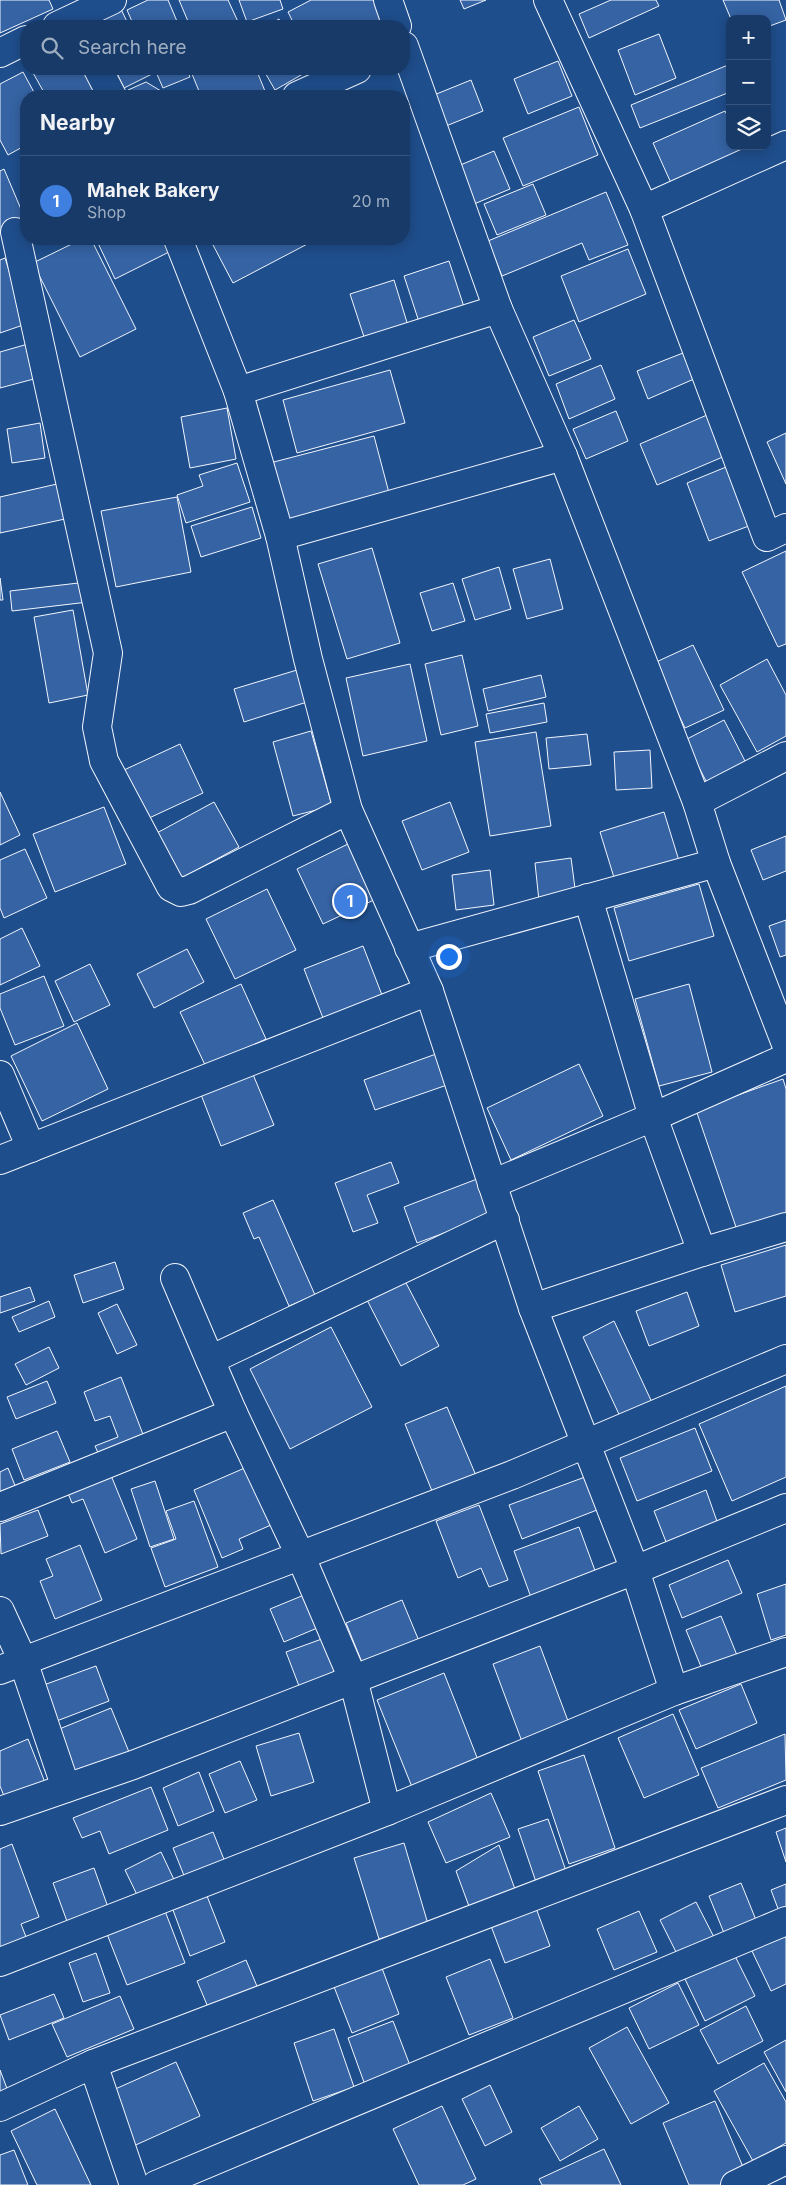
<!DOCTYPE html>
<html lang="en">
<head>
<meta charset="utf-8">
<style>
  :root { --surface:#173a69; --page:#20416f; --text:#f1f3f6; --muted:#9eadc0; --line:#36547d; --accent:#ffb74d }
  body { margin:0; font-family:Inter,sans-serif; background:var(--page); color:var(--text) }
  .controls { position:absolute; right:15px; top:15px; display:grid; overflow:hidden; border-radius:10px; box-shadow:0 2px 12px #0003 }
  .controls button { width:45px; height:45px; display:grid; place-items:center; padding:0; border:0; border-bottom:1px solid var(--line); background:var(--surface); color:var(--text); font:25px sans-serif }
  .you { position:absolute; left:448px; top:956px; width:18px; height:18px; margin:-12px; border:4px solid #fff; border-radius:50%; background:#1a73e8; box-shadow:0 0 0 8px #1a73e833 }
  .badge { display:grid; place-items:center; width:32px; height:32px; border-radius:50%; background:var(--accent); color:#fff; font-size:16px; font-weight:700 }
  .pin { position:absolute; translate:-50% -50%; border:2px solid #fff; box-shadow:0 1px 5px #0006 }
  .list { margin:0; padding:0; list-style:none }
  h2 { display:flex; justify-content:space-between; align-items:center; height:65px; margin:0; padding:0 20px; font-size:21px }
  h2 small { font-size:16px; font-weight:400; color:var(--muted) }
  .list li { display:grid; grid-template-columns:32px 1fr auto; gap:15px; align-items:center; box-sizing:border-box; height:90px; padding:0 20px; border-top:1px solid var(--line) }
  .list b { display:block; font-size:19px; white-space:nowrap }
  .list p { margin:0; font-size:16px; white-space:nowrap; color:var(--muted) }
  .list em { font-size:16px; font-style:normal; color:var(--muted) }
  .icon { flex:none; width:28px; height:28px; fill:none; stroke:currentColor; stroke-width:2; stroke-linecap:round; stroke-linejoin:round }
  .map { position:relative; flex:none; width:786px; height:2185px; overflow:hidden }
  .search { position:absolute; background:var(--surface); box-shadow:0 2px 12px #0003; left:20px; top:20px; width:390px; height:55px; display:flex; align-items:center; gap:12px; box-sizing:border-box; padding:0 18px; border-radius:20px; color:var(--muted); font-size:19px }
  .panel { position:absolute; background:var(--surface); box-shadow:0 2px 12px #0003; left:20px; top:90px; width:390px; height:155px; border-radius:20px }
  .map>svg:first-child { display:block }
  .building { fill:#3563a3; stroke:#f2f6ff }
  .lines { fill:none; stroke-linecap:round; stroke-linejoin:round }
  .minor-casing { stroke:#f2f6ff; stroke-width:30 }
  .minor { stroke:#1f4e8c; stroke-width:28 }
</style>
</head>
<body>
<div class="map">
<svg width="786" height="2185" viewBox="0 0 786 2185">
  <rect width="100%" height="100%" fill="#1f4e8c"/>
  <!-- building -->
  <g class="building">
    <polygon points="0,0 49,0 53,9 0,33"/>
    <polygon points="148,0 168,0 179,26 134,26 127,10"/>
    <polygon points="179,0 228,0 240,26 190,26"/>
    <polygon points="239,0 280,0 283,9 247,22"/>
    <polygon points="311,0 375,0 389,26 295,26 288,12"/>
    <polygon points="460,0 486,0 464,9"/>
    <polygon points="611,0 656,0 659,6 589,38 579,14"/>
    <polygon points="723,0 779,0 786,20 767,27 767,19 731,19"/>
    <polygon points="120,7 129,26 94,26 92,21"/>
    <polygon points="279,19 283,26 267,26"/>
    <polygon points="659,34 676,78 635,95 618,50"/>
    <polygon points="558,61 572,96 528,114 514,79"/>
    <polygon points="728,65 730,70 730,92 640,128 631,105"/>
    <polygon points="36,69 95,69 110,96 46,96 32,71"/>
    <polygon points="115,69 149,69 152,74 124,88"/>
    <polygon points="162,69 187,69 190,77 163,88 156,72"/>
    <polygon points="190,69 256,69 267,96 201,96"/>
    <polygon points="263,69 307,69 308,71 275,90"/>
    <polygon points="23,72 36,96 26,96 26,145 8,155 0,140 0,84"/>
    <polygon points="471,80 483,111 446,126 434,95"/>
    <polygon points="146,82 161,91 164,96 131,96 128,90"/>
    <polygon points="579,107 598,155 523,186 503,138"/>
    <polygon points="725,111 730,121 730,146 741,146 743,151 671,183 653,143"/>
    <polygon points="494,151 510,189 474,204 458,166"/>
    <polygon points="4,169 26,221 0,232 0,171"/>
    <polygon points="533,184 546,215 497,235 484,204"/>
    <polygon points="606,192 628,245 589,260 582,243 502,276 488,241"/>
    <polygon points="82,239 91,239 136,329 80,357 33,263"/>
    <polygon points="96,239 168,239 173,250 115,279"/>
    <polygon points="225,239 317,239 233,283 213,245"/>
    <polygon points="628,249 646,294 579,322 561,276"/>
    <polygon points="5,258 26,324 0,333 0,260"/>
    <polygon points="449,261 465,310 420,325 404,276"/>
    <polygon points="394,280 409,329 366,343 350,294"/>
    <polygon points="574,320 591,359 549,376 533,337"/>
    <polygon points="35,342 45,376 0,388 0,352"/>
    <polygon points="683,353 694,379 648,399 637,371"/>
    <polygon points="601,365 615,399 569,419 556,384"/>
    <polygon points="390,370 405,423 297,453 283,400"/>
    <polygon points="227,408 236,459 190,468 181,417"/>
    <polygon points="616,411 628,441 586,459 573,429"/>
    <polygon points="707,415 725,456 657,485 640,444"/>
    <polygon points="40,423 45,458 12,463 7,429"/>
    <polygon points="786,433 786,484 767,442"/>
    <polygon points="374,436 389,493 284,521 270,463"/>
    <polygon points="237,463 250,502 186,523 177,495 203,486 199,475"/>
    <polygon points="731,465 754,524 709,541 687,483"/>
    <polygon points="57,484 65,519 0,533 0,497"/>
    <polygon points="177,497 191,572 116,587 101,511"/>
    <polygon points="252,507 261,538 201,557 191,526"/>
    <polygon points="372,548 400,643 347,659 318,564"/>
    <polygon points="786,551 786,644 778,647 742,572"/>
    <polygon points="550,559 563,609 527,619 513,569"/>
    <polygon points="499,567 511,609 475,620 462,579"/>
    <polygon points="0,578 3,600 0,600"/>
    <polygon points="87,582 88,602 12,611 10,591"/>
    <polygon points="453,583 465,621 432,631 420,593"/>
    <polygon points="73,610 88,695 49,703 34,617"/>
    <polygon points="693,645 724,710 685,728 654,663"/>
    <polygon points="462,655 478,726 441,735 425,664"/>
    <polygon points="767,659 786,695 786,736 757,752 720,685"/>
    <polygon points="410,664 427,741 363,756 346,678"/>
    <polygon points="297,670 307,702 244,722 234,689"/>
    <polygon points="541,675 546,697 488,711 483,689"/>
    <polygon points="544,703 547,722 490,733 486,714"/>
    <polygon points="724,720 746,763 707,783 685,740"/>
    <polygon points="311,731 332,806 293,816 273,742"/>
    <polygon points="536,732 551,826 490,836 475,742"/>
    <polygon points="587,734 591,765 549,769 546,738"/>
    <polygon points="180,744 203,793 147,819 124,770"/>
    <polygon points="650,750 652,788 616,790 614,752"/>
    <polygon points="0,792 20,835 0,845"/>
    <polygon points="214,802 239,847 180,879 155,834"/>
    <polygon points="450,802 469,852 422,870 402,821"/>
    <polygon points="104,807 126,864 55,892 33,834"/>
    <polygon points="664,812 680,864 616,884 600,832"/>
    <polygon points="786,836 786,871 763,880 751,850"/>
    <polygon points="350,843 376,899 323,924 297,869"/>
    <polygon points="25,849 47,898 4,918 0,908 0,860"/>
    <polygon points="571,858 576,896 539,901 535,863"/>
    <polygon points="490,870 494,905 456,910 452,875"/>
    <polygon points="699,884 714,936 629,961 614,908"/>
    <polygon points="267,889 296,950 235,979 206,919"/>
    <polygon points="786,920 786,955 780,957 769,926"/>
    <polygon points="22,928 40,966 0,985 0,939"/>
    <polygon points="363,946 382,995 323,1018 304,969"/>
    <polygon points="187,949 204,982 154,1008 137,974"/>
    <polygon points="90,964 110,1005 74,1022 55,981"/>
    <polygon points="44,976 64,1026 15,1045 0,1008 0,994"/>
    <polygon points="241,984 266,1039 206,1067 180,1012"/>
    <polygon points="689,984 712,1072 659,1086 635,999"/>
    <polygon points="77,1023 108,1089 42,1121 11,1056"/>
    <polygon points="436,1054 447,1085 375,1110 364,1080"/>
    <polygon points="579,1064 603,1116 511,1160 487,1108"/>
    <polygon points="252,1072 274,1125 221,1146 200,1092"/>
    <polygon points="783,1079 786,1089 786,1213 737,1230 696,1110"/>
    <polygon points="391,1162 399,1183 367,1195 378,1223 353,1232 335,1183"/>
    <polygon points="477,1179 490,1216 417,1243 404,1207"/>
    <polygon points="273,1200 315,1295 289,1306 259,1237 254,1239 243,1213"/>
    <polygon points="786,1245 786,1296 735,1312 721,1265"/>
    <polygon points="115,1262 124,1289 83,1303 74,1275"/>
    <polygon points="405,1281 439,1346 401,1366 367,1300"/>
    <polygon points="30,1287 35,1301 0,1313 0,1297"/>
    <polygon points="687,1292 699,1326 649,1346 636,1311"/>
    <polygon points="49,1301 55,1317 19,1332 12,1317"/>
    <polygon points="117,1304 137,1345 117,1354 98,1313"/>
    <polygon points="614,1321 656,1411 624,1425 583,1337"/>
    <polygon points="331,1327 372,1407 290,1449 250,1369"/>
    <polygon points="49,1347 59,1368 26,1385 15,1364"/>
    <polygon points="121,1377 144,1437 99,1455 95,1446 118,1437 110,1416 95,1421 84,1392"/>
    <polygon points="47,1381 56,1403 16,1419 7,1397"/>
    <polygon points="786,1386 786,1477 732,1501 699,1424"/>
    <polygon points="447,1407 477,1478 434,1496 405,1424"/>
    <polygon points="695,1428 712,1471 637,1501 620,1458"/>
    <polygon points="57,1431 70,1462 24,1480 12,1449"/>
    <polygon points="247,1467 271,1525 239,1539 243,1549 222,1558 194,1490"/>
    <polygon points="8,1468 16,1488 0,1494 0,1472"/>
    <polygon points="108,1468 137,1539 105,1553 83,1499 72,1503 65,1486"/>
    <polygon points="585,1477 597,1510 522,1539 509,1505"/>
    <polygon points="155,1481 174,1539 150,1547 131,1489"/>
    <polygon points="706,1490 719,1527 668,1547 654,1511"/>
    <polygon points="194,1501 218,1567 165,1587 151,1548 176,1539 166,1511"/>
    <polygon points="479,1505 508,1580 489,1587 481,1568 458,1578 436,1521"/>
    <polygon points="38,1510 48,1536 1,1554 0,1524"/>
    <polygon points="579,1527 597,1576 532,1600 514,1551"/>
    <polygon points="80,1545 102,1600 55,1619 40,1581 53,1576 46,1559"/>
    <polygon points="728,1560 742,1593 682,1618 669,1585"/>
    <polygon points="786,1584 786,1635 771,1640 757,1594"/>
    <polygon points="309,1593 322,1626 284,1642 270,1609"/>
    <polygon points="402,1600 419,1641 363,1665 346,1623"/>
    <polygon points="721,1616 741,1665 706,1679 686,1630"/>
    <polygon points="330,1636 342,1669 299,1686 286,1652"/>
    <polygon points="540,1646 571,1729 524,1747 493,1664"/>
    <polygon points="96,1666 109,1701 54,1722 41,1686"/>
    <polygon points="444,1673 478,1760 412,1787 377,1700"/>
    <polygon points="741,1684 757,1723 696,1749 679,1710"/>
    <polygon points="111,1708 129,1752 70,1777 52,1732"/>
    <polygon points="673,1714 699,1775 644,1798 618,1738"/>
    <polygon points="299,1733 314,1782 271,1796 256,1746"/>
    <polygon points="785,1734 786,1780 718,1808 701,1768"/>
    <polygon points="28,1739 46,1785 6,1801 0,1786 0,1751"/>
    <polygon points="584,1755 615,1848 569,1864 538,1771"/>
    <polygon points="240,1761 257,1800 225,1813 209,1774"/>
    <polygon points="199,1772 214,1811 178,1826 163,1788"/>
    <polygon points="151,1787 168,1830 109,1854 100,1831 82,1838 73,1818"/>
    <polygon points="491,1793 510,1837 446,1863 428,1822"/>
    <polygon points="548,1819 566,1871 536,1882 518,1829"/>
    <polygon points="786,1828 786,1862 776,1832"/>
    <polygon points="213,1832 227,1867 187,1883 173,1848"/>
    <polygon points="404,1843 428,1924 379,1939 354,1858"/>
    <polygon points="12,1844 39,1917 21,1924 28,1942 0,1952 0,1849"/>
    <polygon points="499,1845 516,1892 470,1909 456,1871"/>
    <polygon points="161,1852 177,1886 141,1903 125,1870"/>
    <polygon points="94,1868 109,1910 68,1924 53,1883"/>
    <polygon points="741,1883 758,1925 726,1938 709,1896"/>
    <polygon points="786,1884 786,1912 780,1914 771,1890"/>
    <polygon points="207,1896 225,1942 190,1956 173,1910"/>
    <polygon points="696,1902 718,1945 681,1962 660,1920"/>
    <polygon points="536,1908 550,1946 505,1963 491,1926"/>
    <polygon points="165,1911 185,1963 127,1985 107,1934"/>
    <polygon points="639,1911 657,1952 614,1970 597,1929"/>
    <polygon points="786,1932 786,1984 771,1991 751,1949"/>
    <polygon points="96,1953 110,1993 83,2002 69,1963"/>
    <polygon points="734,1954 755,1996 705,2021 685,1979"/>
    <polygon points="490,1959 513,2018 469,2035 446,1977"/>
    <polygon points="246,1960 259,1991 210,2012 197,1981"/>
    <polygon points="379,1960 399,2014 352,2033 331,1979"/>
    <polygon points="678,1983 699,2025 649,2049 629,2008"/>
    <polygon points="54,1994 64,2018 9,2040 0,2015"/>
    <polygon points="120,1996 134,2029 67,2057 52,2024"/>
    <polygon points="746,2006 763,2041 718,2064 700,2030"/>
    <polygon points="393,2021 411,2068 365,2085 348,2038"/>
    <polygon points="627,2027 669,2103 631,2124 589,2048"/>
    <polygon points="334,2029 354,2087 313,2101 294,2043"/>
    <polygon points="786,2040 786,2092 764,2052"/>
    <polygon points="176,2062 200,2116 129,2148 104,2094"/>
    <polygon points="764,2063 786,2102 786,2143 753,2161 714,2091"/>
    <polygon points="0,2070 8,2091 0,2094"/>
    <polygon points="490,2085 512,2132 485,2146 462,2099"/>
    <polygon points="715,2101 746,2174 722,2185 689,2185 663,2123"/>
    <polygon points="442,2106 476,2179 463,2185 419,2185 393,2129"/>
    <polygon points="579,2106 598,2139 560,2161 541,2128"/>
    <polygon points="55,2109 91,2185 37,2185 11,2131"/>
    <polygon points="604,2149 621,2185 542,2185 539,2179"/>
    <polygon points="14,2150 28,2185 0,2185 0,2155"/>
  </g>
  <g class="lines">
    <defs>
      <g id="minor">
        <polyline points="388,0 397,26"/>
        <polyline points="548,0 644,209"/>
        <polyline points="57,26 112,0"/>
        <polyline points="404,46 498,309 563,456 697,802 716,863 786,1044"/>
        <polyline points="0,53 26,40"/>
        <polyline points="98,69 112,96"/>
        <polyline points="297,96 357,69"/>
        <polyline points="786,145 644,209 767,537 786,528"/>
        <polyline points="15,232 108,653 97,727 104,761 171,887 181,892 189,890 348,810"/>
        <polyline points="178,239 238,391"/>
        <polyline points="498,309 238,391 280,536 308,659 348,810 429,991 533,1308 635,1570 674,1691"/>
        <polyline points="280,536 563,456"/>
        <polyline points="697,802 786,756"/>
        <polyline points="588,898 653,1117 702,1252"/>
        <polyline points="409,948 716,863"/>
        <polyline points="0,1075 31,1148"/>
        <polyline points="0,1160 429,991"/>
        <polyline points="492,1184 653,1117 786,1058"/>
        <polyline points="175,1278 210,1360"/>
        <polyline points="533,1308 702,1252 786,1227"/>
        <polyline points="0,1507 233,1413"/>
        <polyline points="0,1611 23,1661 66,1788"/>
        <polyline points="0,1670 512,1475 786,1359"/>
        <polyline points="0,1811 133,1765 635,1570 786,1508"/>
        <polyline points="387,1811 353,1679 301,1557 233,1413 210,1360 505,1220"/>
        <polyline points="0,1962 387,1811 674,1691 786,1652"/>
        <polyline points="93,2064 786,1800"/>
        <polyline points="0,2107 93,2064 134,2185"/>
        <polyline points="156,2185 786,1921"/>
        <polyline points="735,2185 786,2160"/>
      </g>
    </defs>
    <!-- minor casing -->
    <use href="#minor" class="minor-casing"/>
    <!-- minor -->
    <use href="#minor" class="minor"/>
  </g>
</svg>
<div class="controls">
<button>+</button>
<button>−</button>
<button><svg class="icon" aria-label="layers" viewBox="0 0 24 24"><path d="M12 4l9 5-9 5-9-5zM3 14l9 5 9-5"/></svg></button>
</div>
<div class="you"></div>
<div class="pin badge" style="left:350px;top:901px;background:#3f7fe0">1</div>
<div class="search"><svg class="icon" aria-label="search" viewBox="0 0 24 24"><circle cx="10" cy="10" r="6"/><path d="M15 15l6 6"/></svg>Search here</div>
<section class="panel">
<h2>Nearby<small></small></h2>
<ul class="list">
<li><span class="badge" style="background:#3f7fe0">1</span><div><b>Mahek Bakery</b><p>Shop</p></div><em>20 m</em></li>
</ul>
</section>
</div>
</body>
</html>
